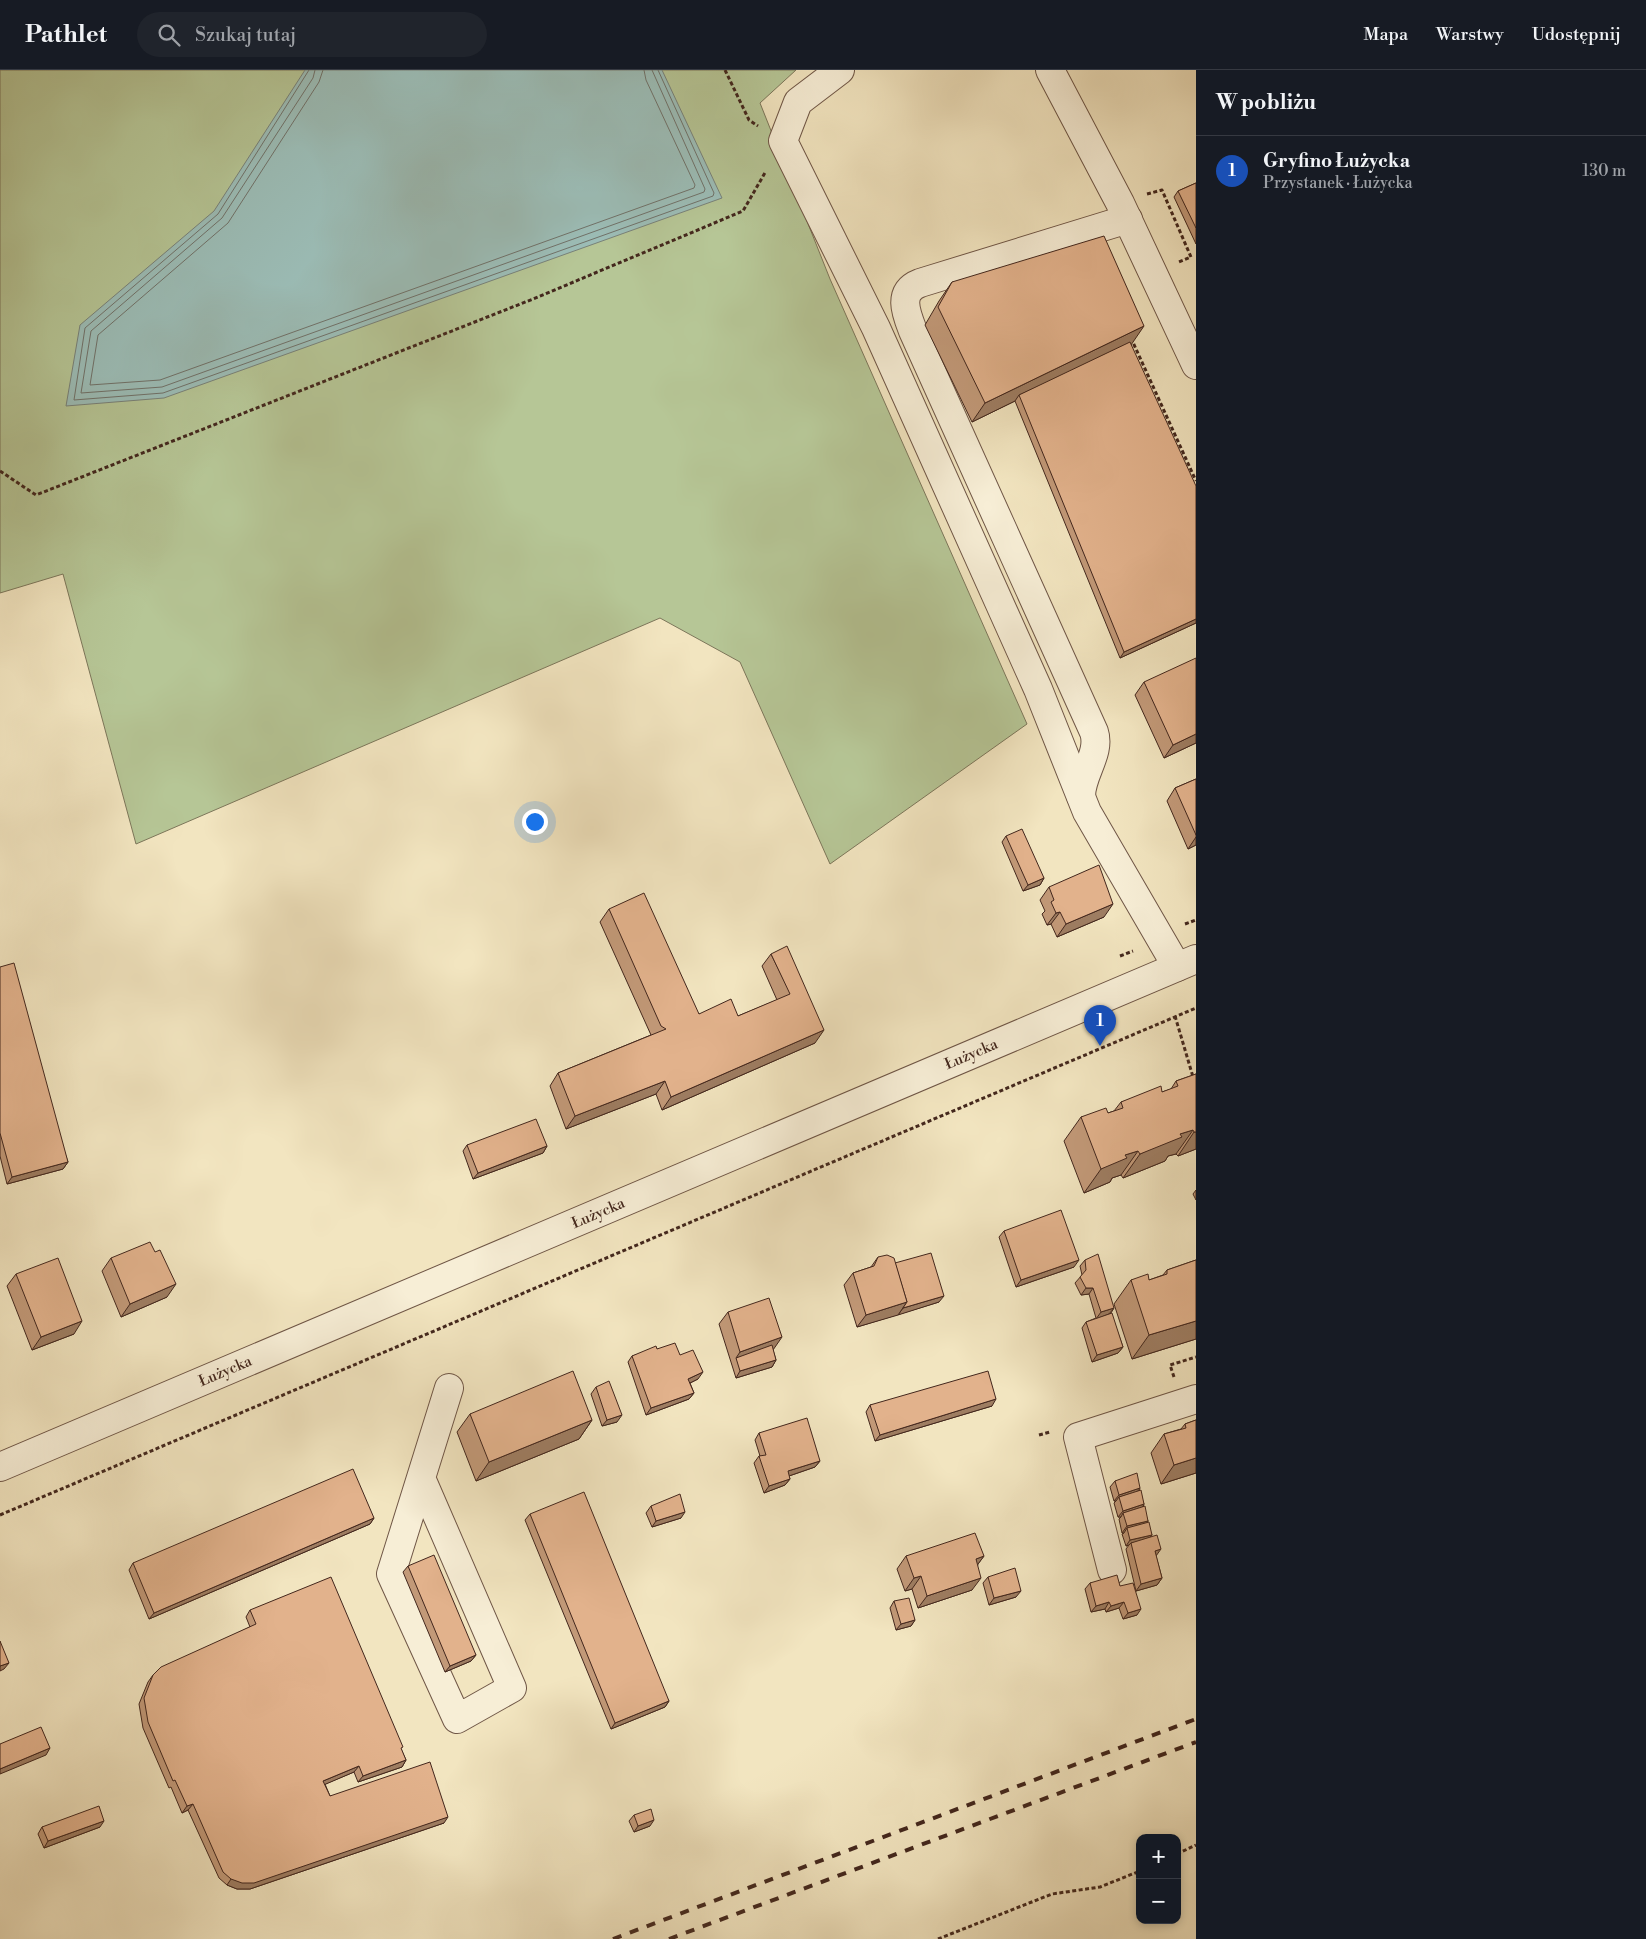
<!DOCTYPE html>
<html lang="pl">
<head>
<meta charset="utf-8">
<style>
  :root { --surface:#171b24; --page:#20242c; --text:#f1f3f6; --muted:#9ea1a6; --line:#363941; --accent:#c59692 }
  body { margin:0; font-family:"Libre Bodoni",serif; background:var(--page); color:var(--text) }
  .controls { position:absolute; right:15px; bottom:15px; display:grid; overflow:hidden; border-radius:10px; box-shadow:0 2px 8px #0003 }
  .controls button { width:45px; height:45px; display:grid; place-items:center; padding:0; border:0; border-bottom:1px solid var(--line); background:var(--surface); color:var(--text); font:25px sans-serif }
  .you { position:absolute; left:534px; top:751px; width:18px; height:18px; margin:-12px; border:4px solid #fff; border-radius:50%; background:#1a73e8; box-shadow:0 0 0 8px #1a73e833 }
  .badge { display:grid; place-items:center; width:32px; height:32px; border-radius:50%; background:var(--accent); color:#fff; font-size:16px; font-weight:700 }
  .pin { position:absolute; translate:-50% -41px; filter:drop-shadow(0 1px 2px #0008) }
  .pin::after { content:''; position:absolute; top:26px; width:18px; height:15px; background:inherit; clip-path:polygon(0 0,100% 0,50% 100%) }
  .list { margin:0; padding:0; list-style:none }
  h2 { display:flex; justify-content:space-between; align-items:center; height:65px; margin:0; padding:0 20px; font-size:21px }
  h2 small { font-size:16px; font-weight:400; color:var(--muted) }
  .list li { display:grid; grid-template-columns:32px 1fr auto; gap:15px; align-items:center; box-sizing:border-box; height:70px; padding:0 20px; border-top:1px solid var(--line) }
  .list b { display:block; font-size:19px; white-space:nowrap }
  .list p { margin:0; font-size:16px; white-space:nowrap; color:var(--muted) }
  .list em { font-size:16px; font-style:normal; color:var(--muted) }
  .icon { flex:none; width:28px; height:28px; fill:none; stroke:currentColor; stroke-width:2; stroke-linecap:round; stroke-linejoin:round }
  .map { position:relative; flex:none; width:1196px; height:1869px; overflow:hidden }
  header { display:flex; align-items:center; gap:30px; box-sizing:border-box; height:70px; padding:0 25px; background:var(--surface); border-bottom:1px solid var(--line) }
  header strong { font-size:24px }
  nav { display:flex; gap:28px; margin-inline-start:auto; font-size:18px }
  .search { width:350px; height:45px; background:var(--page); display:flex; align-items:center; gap:12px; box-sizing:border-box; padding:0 18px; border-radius:28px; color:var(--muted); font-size:19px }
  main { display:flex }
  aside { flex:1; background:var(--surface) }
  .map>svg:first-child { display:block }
  .green { fill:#b6c696; stroke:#7c765a }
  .water { fill:#9cbeb8; stroke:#78827a }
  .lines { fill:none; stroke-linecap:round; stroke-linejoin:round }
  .shore { stroke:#70726a; stroke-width:1 }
  .minor-casing { stroke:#6f5646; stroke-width:30 }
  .path { stroke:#43271d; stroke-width:3; stroke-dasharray:4 2.5; stroke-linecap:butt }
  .minor { stroke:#f7eed6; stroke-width:28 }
  .rail { stroke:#43271d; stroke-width:4; stroke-dasharray:9 9; stroke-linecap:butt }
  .wall { fill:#c29978; stroke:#43271d }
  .shaded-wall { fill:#9e7d62; stroke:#43271d }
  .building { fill:#e2b28c; stroke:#43271d }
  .labels { text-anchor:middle; stroke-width:4.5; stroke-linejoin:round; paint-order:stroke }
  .street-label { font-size:15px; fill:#43271d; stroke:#f7eed6 }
</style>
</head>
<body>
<header>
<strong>Pathlet</strong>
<div class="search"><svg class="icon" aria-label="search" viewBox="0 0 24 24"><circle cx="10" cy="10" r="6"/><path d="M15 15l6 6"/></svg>Szukaj tutaj</div>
<nav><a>Mapa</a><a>Warstwy</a><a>Udostępnij</a></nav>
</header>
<main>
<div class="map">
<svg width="1196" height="1869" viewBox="0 0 1196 1869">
  <rect width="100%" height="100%" fill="#f2e5c0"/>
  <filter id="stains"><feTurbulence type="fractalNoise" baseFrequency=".004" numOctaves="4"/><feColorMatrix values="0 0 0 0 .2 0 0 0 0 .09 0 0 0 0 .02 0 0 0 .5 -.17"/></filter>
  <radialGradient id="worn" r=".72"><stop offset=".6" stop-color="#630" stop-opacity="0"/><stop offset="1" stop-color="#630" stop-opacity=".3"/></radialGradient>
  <!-- green -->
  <polygon class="green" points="0,0 796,0 760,33 830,209 1027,654 830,794 740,592 660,548 136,774 63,504 0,523"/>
  <!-- water -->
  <polygon class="water" points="305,0 662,0 722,128 164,328 66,336 80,255 214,141"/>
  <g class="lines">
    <!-- shore -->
    <g class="shore">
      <polyline points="309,0 218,144 85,258 74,330 163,323 713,126 714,123 658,0"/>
      <polyline points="315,0 313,8 222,148 91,261 81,323 162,317 704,122 705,119 652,0"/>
      <polyline points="323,0 319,12 228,153 98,265 90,315 160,310 694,118 695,115 646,10 644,0"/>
    </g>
    <defs>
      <g id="minor">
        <polyline points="840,0 798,32 783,71 876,258 1038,619 1087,742 1177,897"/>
        <polyline points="1050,0 1120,133 1196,295"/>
        <path d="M1081 726C1081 704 1101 683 1094 662L913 261C906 243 897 222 920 213L1128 149"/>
        <polyline points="0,1397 1196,889"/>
        <polyline points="421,1408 512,1618 457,1649 391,1504 449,1318"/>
        <polyline points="1112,1500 1078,1367 1196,1329"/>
      </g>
    </defs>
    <!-- minor casing -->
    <use href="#minor" class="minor-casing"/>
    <!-- path -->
    <g class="path">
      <polyline points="725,0 749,50 758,56"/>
      <polyline points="1147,124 1162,120 1191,187 1179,192"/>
      <polyline points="1131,268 1196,411"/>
      <polyline points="0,401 36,425 533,229 743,141 766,101"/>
      <polyline points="1185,854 1196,850"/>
      <polyline points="1120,886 1133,881"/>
      <polyline points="1175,946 1196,1017"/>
      <polyline points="1174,1307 1170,1295 1196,1287"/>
      <polyline points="1039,1365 1050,1362"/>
      <polyline points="0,1445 1196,938"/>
      <polyline points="1177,1784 1196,1775"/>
      <polyline points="938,1869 1052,1824 1100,1817 1140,1801"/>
    </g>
    <!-- minor -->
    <use href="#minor" class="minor"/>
    <!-- rail -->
    <g class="rail">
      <polyline points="613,1869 1196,1649"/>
      <polyline points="669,1869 1196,1672"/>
    </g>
  </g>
  <!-- wall -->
  <g class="wall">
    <polygon points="1196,113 1196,174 1174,127 1178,121"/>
    <polygon points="952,212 1131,275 1196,553 1120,588 1015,331 972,352 925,255 939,231"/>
    <polygon points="1144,612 1196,673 1164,688 1135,625"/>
    <polygon points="1196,709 1196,775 1188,779 1167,731 1175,718"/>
    <polygon points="1006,766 1044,808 1040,815 1023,821 1002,772"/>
    <polygon points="1049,817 1104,847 1057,867 1051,854 1047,855 1042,844 1045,841 1040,830"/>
    <polygon points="609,839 699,944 738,946 777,930 762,896 771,884 815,973 662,1040 656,1024 566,1059 550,1016 558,1003 651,965 600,852"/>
    <polygon points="0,897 68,1092 63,1099 7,1114 0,1086"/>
    <polygon points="1196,1004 1196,1079 1178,1086 1176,1084 1168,1086 1165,1091 1123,1108 1121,1105 1112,1108 1110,1112 1084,1123 1064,1071 1081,1047 1108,1043 1114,1041 1121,1032 1162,1022 1171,1019 1176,1011"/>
    <polygon points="467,1075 547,1076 543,1083 473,1109 463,1081"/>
    <polygon points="1196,1120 1196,1130 1193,1124"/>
    <polygon points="1004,1161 1074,1197 1016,1217 999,1167"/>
    <polygon points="878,1187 939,1232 857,1257 844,1215 853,1203 871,1197"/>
    <polygon points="111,1188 167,1227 121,1247 102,1201"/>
    <polygon points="1085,1190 1114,1238 1111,1243 1123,1277 1118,1283 1092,1292 1082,1258 1086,1252 1096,1248 1089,1224 1081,1225 1075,1213 1082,1205 1080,1196"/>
    <polygon points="1196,1190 1196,1269 1132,1289 1114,1234 1131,1210 1149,1210 1163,1205 1167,1200"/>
    <polygon points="16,1204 74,1264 32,1280 7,1216"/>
    <polygon points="728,1242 773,1280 776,1290 772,1297 736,1308 719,1254"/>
    <polygon points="657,1279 680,1285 698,1309 690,1313 694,1323 689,1329 646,1345 628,1292 632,1286"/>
    <polygon points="596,1317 617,1352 602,1356 591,1324"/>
    <polygon points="870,1335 992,1336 875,1371 866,1342"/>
    <polygon points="470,1344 592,1350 579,1369 476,1411 457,1362"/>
    <polygon points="1196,1350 1196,1403 1161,1414 1151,1383 1164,1364 1181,1359 1185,1354"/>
    <polygon points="759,1363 820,1391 815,1397 789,1406 790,1409 785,1415 764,1423 754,1393 759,1386 760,1386 755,1370"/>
    <polygon points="1115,1411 1140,1418 1139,1420 1144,1434 1143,1437 1148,1451 1147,1453 1152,1465 1150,1468 1156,1486 1162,1508 1157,1515 1136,1521 1126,1479 1129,1475 1126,1476 1122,1464 1124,1463 1122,1463 1119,1449 1121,1447 1118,1447 1114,1433 1116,1431 1114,1431 1110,1417"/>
    <polygon points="651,1436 681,1448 652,1457 646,1443"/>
    <polygon points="530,1444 669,1631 665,1637 611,1659 525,1450"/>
    <polygon points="374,1448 370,1454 149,1549 129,1500 133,1493"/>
    <polygon points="906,1486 984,1486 978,1494 972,1520 918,1538 912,1519 905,1521 897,1499"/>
    <polygon points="408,1496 476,1585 471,1591 445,1602 403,1502"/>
    <polygon points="988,1507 1016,1527 989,1535 983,1513"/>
    <polygon points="1090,1513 1120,1516 1137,1545 1123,1549 1119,1538 1106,1542 1105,1539 1091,1542 1085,1519"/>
    <polygon points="894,1531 915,1550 911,1556 896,1560 890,1538"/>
    <polygon points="250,1540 401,1679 406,1690 402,1697 358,1712 354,1702 325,1714 330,1726 444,1753 250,1819 237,1819 227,1815 219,1808 188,1740 182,1743 171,1717 169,1718 143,1658 139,1634 148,1612 153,1605 250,1557 246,1547"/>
    <polygon points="634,1745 650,1756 634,1762 629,1751"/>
    <polygon points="42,1757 100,1757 44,1778 38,1764"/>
  </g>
  <!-- shaded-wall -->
  <g class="shaded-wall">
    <polygon points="1144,256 1131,275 1019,325 1015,331 972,352 985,333"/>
    <polygon points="1196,549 1196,553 1120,588 1124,582"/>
    <polygon points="1196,664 1196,673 1164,688 1173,675"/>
    <polygon points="1196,767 1196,775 1188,779"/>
    <polygon points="1044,808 1040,815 1023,821 1028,815"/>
    <polygon points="1113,834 1104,847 1057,867 1066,854"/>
    <polygon points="1060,842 1051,854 1047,855 1056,843"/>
    <polygon points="824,960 815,973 662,1040 671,1027"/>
    <polygon points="665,1011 656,1024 566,1059 575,1046"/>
    <polygon points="1193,1060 1176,1084 1168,1086 1165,1091 1123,1108 1140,1084 1180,1064"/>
    <polygon points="1194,1062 1196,1062 1196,1079 1178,1086"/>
    <polygon points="547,1076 543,1083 473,1109 478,1103"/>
    <polygon points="1138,1081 1121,1105 1112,1108 1110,1112 1084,1123 1101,1099 1125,1085"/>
    <polygon points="68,1092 63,1099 7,1114 12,1107"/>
    <polygon points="1079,1190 1074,1197 1016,1217 1021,1210"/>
    <polygon points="176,1214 167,1227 121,1247 130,1234"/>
    <polygon points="1086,1218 1093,1218 1089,1224 1081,1225"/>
    <polygon points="944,1226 939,1232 898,1245 903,1238"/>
    <polygon points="907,1232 898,1245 857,1257 866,1245"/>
    <polygon points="1114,1238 1109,1244 1096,1249 1101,1242"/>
    <polygon points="82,1251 74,1264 32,1280 41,1267"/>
    <polygon points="1196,1251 1196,1269 1132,1289 1149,1265"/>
    <polygon points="782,1267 773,1280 736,1288 740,1282"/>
    <polygon points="1123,1277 1118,1283 1092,1292 1097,1285"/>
    <polygon points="776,1290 772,1297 736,1308 740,1301"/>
    <polygon points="703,1302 698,1309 684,1316 688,1309"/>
    <polygon points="694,1323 689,1329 646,1345 651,1338"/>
    <polygon points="996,1329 992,1336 875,1371 880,1365"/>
    <polygon points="622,1345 617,1352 602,1356 607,1350"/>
    <polygon points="592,1350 579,1369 476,1411 489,1392"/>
    <polygon points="1196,1388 1196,1403 1161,1414 1174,1395"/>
    <polygon points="820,1391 815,1397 783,1408 788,1401"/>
    <polygon points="790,1409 785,1415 764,1423 769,1416"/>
    <polygon points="1140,1418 1136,1424 1119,1427 1116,1431 1114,1431 1119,1425"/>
    <polygon points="1144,1434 1140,1441 1123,1443 1121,1447 1118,1447 1123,1441"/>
    <polygon points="685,1442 681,1448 652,1457 656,1451"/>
    <polygon points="374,1448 370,1454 149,1549 154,1543"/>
    <polygon points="1148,1451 1144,1458 1127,1458 1124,1463 1122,1463 1127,1456"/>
    <polygon points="1152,1465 1147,1471 1131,1473 1129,1475 1126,1476 1130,1470"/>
    <polygon points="1161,1479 1156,1486 1155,1481"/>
    <polygon points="984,1486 975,1498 976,1489"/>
    <polygon points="921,1506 912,1519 905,1521 914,1508"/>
    <polygon points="981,1508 972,1520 918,1538 927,1526"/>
    <polygon points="1162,1508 1157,1515 1136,1521 1141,1514"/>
    <polygon points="1021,1521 1016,1527 989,1535 994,1528"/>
    <polygon points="1109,1532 1105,1539 1091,1542 1096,1536"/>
    <polygon points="1124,1532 1119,1538 1106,1542 1111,1536"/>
    <polygon points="1141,1539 1137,1545 1123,1549 1128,1543"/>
    <polygon points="915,1550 911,1556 896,1560 901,1554"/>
    <polygon points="476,1585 471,1591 445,1602 450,1596"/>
    <polygon points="9,1593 4,1599 0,1601 0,1596"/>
    <polygon points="669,1631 665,1637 611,1659 615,1653"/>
    <polygon points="50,1678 46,1685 0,1704 0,1699"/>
    <polygon points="406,1690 402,1697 358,1712 363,1706"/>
    <polygon points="359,1696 354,1702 319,1717 323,1711"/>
    <polygon points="193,1734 188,1740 182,1743 187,1736"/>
    <polygon points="448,1747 444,1753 250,1819 237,1819 227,1815 231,1809"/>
    <polygon points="654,1750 650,1756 634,1762 638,1756"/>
    <polygon points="104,1751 100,1757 44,1778 48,1771"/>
  </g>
  <!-- building -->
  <g class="building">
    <polygon points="1196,113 1196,158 1178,121"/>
    <polygon points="1104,166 1144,256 985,333 938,237 952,212"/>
    <polygon points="1130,272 1196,416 1196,549 1124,582 1019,325"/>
    <polygon points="1196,588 1196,664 1173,675 1144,612"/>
    <polygon points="1196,709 1196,765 1175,718"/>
    <polygon points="1022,759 1044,808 1028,815 1006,766"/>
    <polygon points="1099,795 1113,834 1066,854 1060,842 1056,843 1051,832 1054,830 1049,817"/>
    <polygon points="644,823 699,944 731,929 738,946 790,924 771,884 787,876 824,960 671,1027 665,1011 575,1046 558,1003 666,959 661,956 609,839"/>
    <polygon points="14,893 68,1092 12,1107 0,1063 0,897"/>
    <polygon points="1196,1004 1196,1062 1194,1062 1193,1060 1180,1064 1182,1067 1140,1084 1138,1081 1125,1085 1127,1088 1101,1099 1081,1047 1106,1038 1108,1043 1123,1038 1121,1032 1161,1016 1162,1022 1178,1016 1176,1011"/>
    <polygon points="536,1049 547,1076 478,1103 467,1075"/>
    <polygon points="1061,1140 1079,1190 1021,1210 1004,1161"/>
    <polygon points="150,1172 155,1182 160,1180 176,1214 130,1234 111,1188"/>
    <polygon points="931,1183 944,1226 903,1238 907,1232 895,1193"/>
    <polygon points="1098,1184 1114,1238 1101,1242 1093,1218 1086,1218 1080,1207 1086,1200 1085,1190"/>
    <polygon points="887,1185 894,1188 907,1232 866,1245 853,1203 874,1196 878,1187"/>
    <polygon points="58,1188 82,1251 41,1267 16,1204"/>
    <polygon points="1196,1190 1196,1251 1149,1265 1131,1210 1148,1204 1149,1210 1167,1204 1167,1200"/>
    <polygon points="769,1228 782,1267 740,1282 728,1242"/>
    <polygon points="1112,1243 1123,1277 1097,1285 1086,1252"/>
    <polygon points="675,1273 680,1285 693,1280 703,1302 688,1309 694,1323 651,1338 632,1286 656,1276 657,1279"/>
    <polygon points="772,1275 776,1290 740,1301 736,1288"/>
    <polygon points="573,1301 592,1350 489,1392 470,1344"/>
    <polygon points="988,1301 996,1329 880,1365 870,1335"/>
    <polygon points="609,1311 622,1345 607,1350 596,1317"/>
    <polygon points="807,1348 820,1391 788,1401 790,1409 769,1416 759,1386 766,1385 759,1363"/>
    <polygon points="1196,1350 1196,1388 1174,1395 1164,1364 1186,1358 1185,1354"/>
    <polygon points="353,1399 374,1448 154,1543 133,1493"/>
    <polygon points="1137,1403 1140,1418 1119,1425 1115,1411"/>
    <polygon points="1141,1420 1144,1434 1123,1441 1119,1427"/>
    <polygon points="584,1422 669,1631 615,1653 530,1444"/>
    <polygon points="680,1424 685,1442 656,1451 651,1436"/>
    <polygon points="1145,1436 1148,1451 1127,1456 1123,1443"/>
    <polygon points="1149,1452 1152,1465 1130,1470 1127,1458"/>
    <polygon points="975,1463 984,1486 976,1489 981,1508 927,1526 921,1506 914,1508 906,1486"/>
    <polygon points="1157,1465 1161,1479 1155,1481 1162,1508 1141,1514 1131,1473"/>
    <polygon points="434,1485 476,1585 450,1596 408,1496"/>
    <polygon points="1015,1498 1021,1521 994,1528 988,1507"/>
    <polygon points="1117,1505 1120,1516 1133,1513 1141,1539 1128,1543 1124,1532 1111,1536 1109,1532 1096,1536 1090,1513"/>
    <polygon points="331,1507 403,1677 401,1678 406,1690 363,1706 359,1696 323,1711 330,1726 430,1692 448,1747 254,1813 242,1813 231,1809 223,1802 193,1734 187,1736 175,1710 173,1711 148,1652 144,1628 153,1605 161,1597 256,1554 250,1540"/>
    <polygon points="909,1528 915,1550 901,1554 894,1531"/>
    <polygon points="0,1571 9,1593 0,1596"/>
    <polygon points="41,1657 50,1678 0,1699 0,1674"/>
    <polygon points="99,1736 104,1751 48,1771 42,1757"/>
    <polygon points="651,1739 654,1750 638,1756 634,1745"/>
  </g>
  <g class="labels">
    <!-- street labels -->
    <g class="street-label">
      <text transform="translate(971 984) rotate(-23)" y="5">Łużycka</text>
      <text transform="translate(598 1143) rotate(-23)" y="5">Łużycka</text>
      <text transform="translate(225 1301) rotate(-23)" y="5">Łużycka</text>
    </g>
  </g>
  <rect width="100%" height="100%" filter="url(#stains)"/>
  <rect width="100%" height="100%" fill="url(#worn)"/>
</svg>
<div class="controls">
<button>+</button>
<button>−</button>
</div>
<div class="you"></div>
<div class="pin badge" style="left:1100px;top:976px;background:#1a4fb4">1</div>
</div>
<aside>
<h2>W pobliżu<small></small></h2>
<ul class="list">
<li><span class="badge" style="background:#1a4fb4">1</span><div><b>Gryfino Łużycka</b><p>Przystanek · Łużycka</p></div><em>130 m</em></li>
</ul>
</aside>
</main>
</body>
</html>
